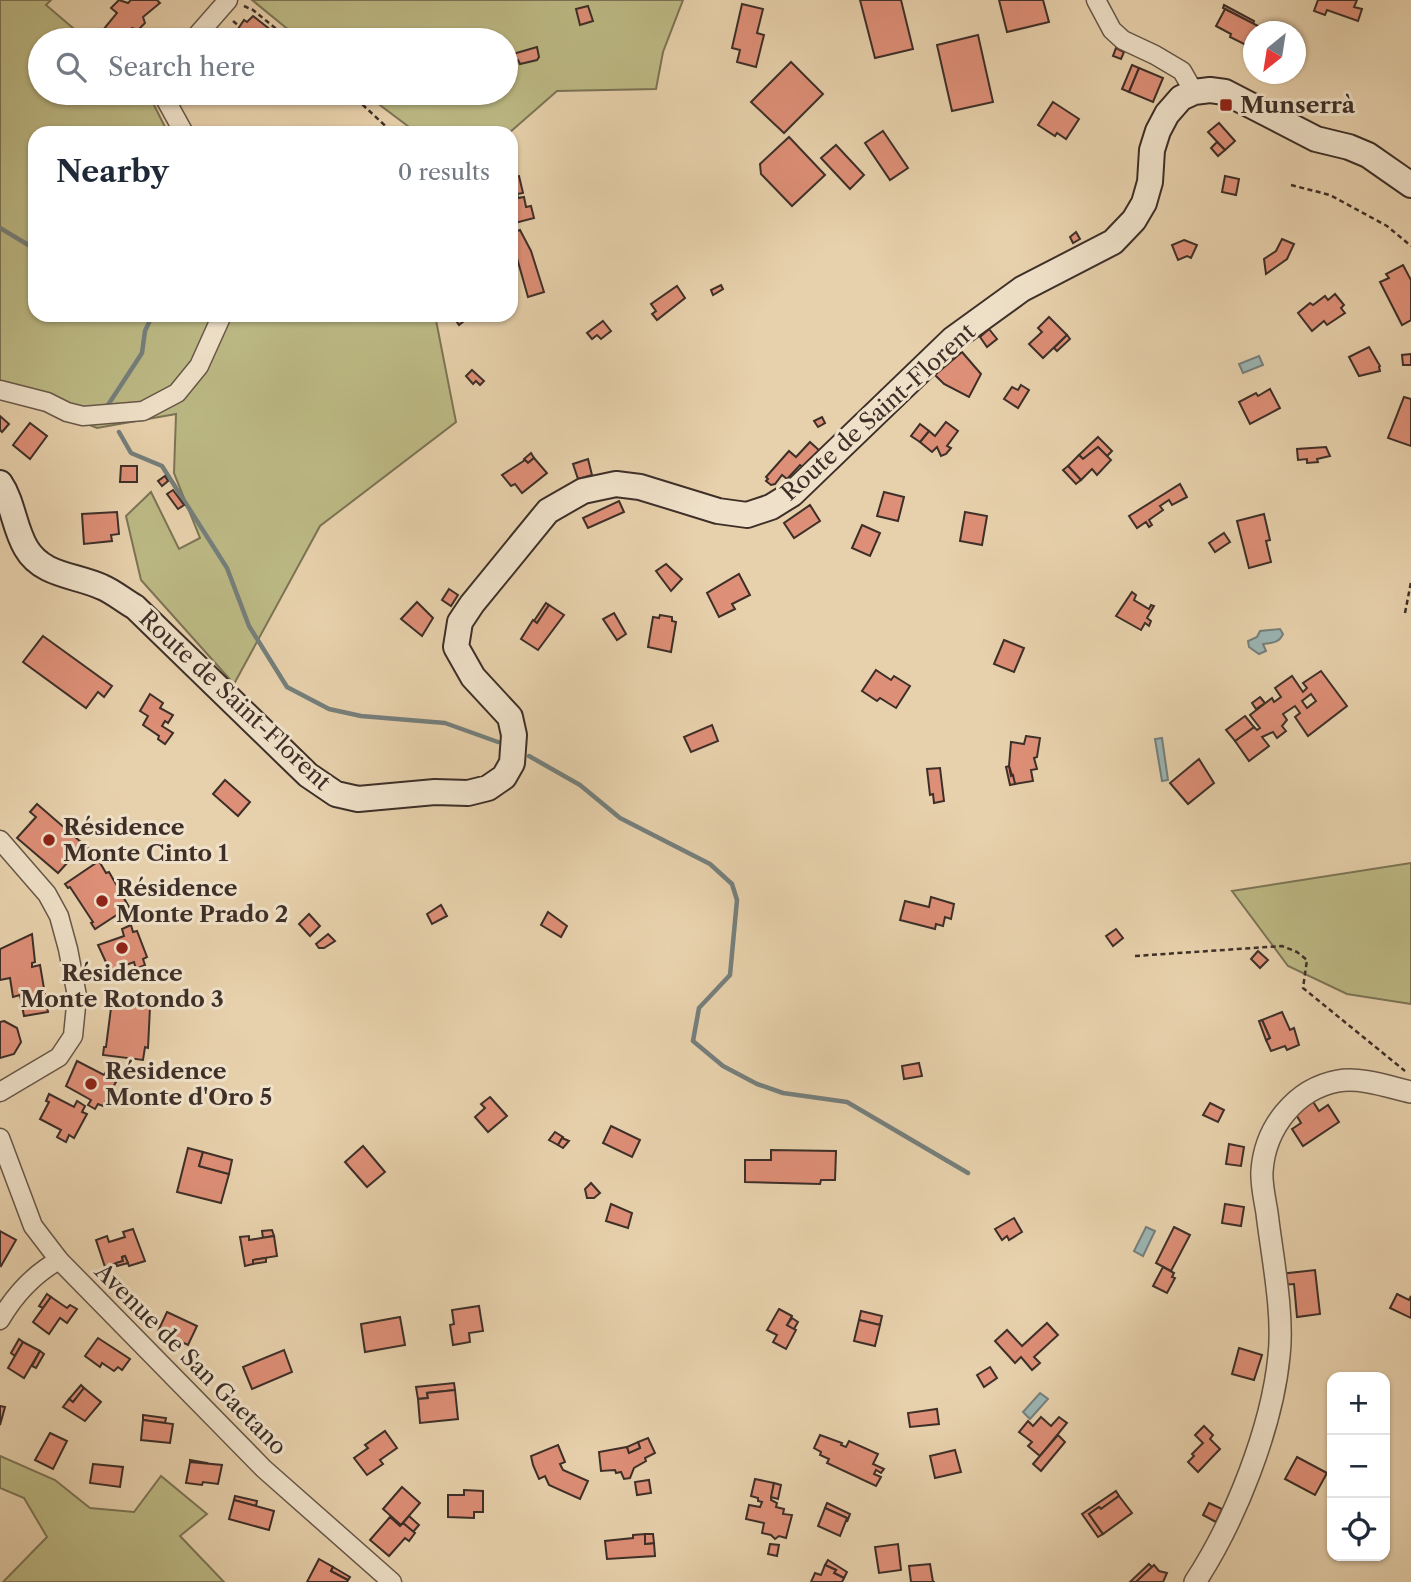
<!DOCTYPE html>
<html lang="en">
<head>
<meta charset="utf-8">
<style>
  :root { --surface:#fff; --page:#f2f2f3; --text:#1f2937; --muted:#747a83; --line:#e0e1e3 }
  body { margin:0; font-family:"Libre Caslon Text",serif; background:var(--page); color:var(--text) }
  .controls { position:absolute; right:21px; bottom:21px; display:grid; overflow:hidden; border-radius:14px; box-shadow:0 2px 5px #0004 }
  .controls button { width:63px; height:63px; display:grid; place-items:center; padding:0; border:0; border-bottom:2px solid var(--line); background:var(--surface); color:var(--text); font:35px sans-serif }
  .compass { position:absolute; left:1243px; top:21px; width:63px; height:63px; border-radius:50%; background:var(--surface); box-shadow:0 2px 5px #0004; rotate:210deg }
  .list { margin:0; padding:0; list-style:none }
  h2 { display:flex; justify-content:space-between; align-items:center; height:91px; margin:0; padding:0 28px; font-size:30px }
  h2 small { font-size:23px; font-weight:400; color:var(--muted) }
  .icon { flex:none; width:38px; height:38px; fill:none; stroke:currentColor; stroke-width:2; stroke-linecap:round; stroke-linejoin:round }
  .map { position:relative; flex:none; width:1411px; height:1582px; overflow:hidden }
  .search { position:absolute; background:var(--surface); box-shadow:0 2px 5px #0004; left:28px; top:28px; width:490px; height:77px; display:flex; align-items:center; gap:18px; box-sizing:border-box; padding:0 24px; border-radius:38px; color:var(--muted); font-size:26px }
  .panel { position:absolute; background:var(--surface); box-shadow:0 2px 5px #0004; left:28px; top:126px; width:490px; height:196px; border-radius:21px }
  .map>svg:first-child { display:block }
  .green { fill:#bcb984; stroke:#7c7456; stroke-width:2 }
  .water { fill:#9bb5b4; stroke:#757f7c; stroke-width:2 }
  .lines { fill:none; stroke-linecap:round; stroke-linejoin:round }
  .stream { stroke:#757f7c; stroke-width:4.5 }
  .building { fill:#de8f77; stroke:#3d2f28; stroke-width:2; fill-rule:evenodd }
  .minor-casing { stroke:#685849; stroke-width:21 }
  .tertiary-casing { stroke:#685849; stroke-width:24 }
  .secondary-casing { stroke:#3d2f28; stroke-width:28 }
  .path { stroke:#3d2f28; stroke-width:2.5; stroke-dasharray:5 3.5; stroke-linecap:butt }
  .minor { stroke:#efe1c9; stroke-width:18 }
  .tertiary { stroke:#efe1c9; stroke-width:21 }
  .secondary { stroke:#efe1c9; stroke-width:24 }
  .poi-dot { fill:#8f2418; stroke:#efe1c9; stroke-width:2.5 }
  .labels { text-anchor:middle; stroke-width:6; stroke-linejoin:round; paint-order:stroke }
  .poi-label { font-size:23px; font-weight:bold; fill:#3d2f28; stroke:#efe1c9; text-anchor:start }
  .street-label { font-size:23px; fill:#3d2f28; stroke:#efe1c9 }
</style>
</head>
<body>
<div class="map">
<svg width="1411" height="1582" viewBox="0 0 1411 1582">
  <rect width="100%" height="100%" fill="#e7d1ac"/>
  <filter id="stains"><feTurbulence type="fractalNoise" baseFrequency=".00286" numOctaves="4"/><feColorMatrix values="0 0 0 0 .2 0 0 0 0 .09 0 0 0 0 .02 0 0 0 .5 -.17"/></filter>
  <radialGradient id="worn" r=".72"><stop offset=".6" stop-color="#630" stop-opacity="0"/><stop offset="1" stop-color="#630" stop-opacity=".3"/></radialGradient>
  <!-- green -->
  <g class="green">
    <polygon points="0,0 51,0 46,5 87,40 40,40 40,93 148,93 168,133 35,133 35,315 435,315 456,422 320,526 234,684 141,580 126,516 151,492 179,549 200,538 174,473 176,414 97,428 44,407 0,397"/>
    <polygon points="252,0 683,0 663,52 656,89 557,91 509,133 417,133 364,93 506,93 506,40 301,40"/>
    <polygon points="1411,863 1411,1004 1347,994 1288,966 1232,891"/>
    <polygon points="0,1456 55,1480 90,1508 134,1512 161,1476 207,1514 180,1536 224,1582 3,1582 47,1537 24,1498 0,1488"/>
  </g>
  <!-- water -->
  <g class="water">
    <polygon points="1259,356 1263,365 1243,373 1239,364"/>
    <path d="M1280 629 1283 634C1279 643 1272 643 1263 644L1266 651 1259 654 1249 647 1248 641 1257 637 1260 631Z"/>
    <polygon points="1162,738 1168,780 1162,781 1155,739"/>
    <polygon points="1146,1227 1155,1231 1143,1256 1134,1251"/>
    <polygon points="1040,1393 1048,1399 1030,1419 1023,1412"/>
  </g>
  <g class="lines">
    <!-- stream -->
    <g class="stream">
      <polyline points="0,228 35,249"/>
      <polyline points="108,405 142,353 145,331 152,316 151,315"/>
      <polyline points="119,432 131,453 162,466 227,568 249,626 287,687 329,709 361,716 445,723 498,742"/>
      <polyline points="529,756 580,785 620,818 710,864 732,884 737,900 730,975 699,1008 693,1041 723,1066 757,1084 783,1093 847,1102 968,1173"/>
    </g>
  </g>
  <!-- building -->
  <g class="building">
    <polygon points="119,0 128,3 131,0 157,0 160,3 143,17 145,23 138,30 132,28 123,40 113,40 103,30 117,13 111,8"/>
    <polygon points="860,0 901,0 913,49 875,58"/>
    <polygon points="999,0 1043,0 1049,22 1007,32"/>
    <polygon points="1318,0 1357,0 1354,7 1362,9 1358,21 1327,10 1325,15 1314,11"/>
    <polygon points="742,4 763,9 757,33 764,35 756,67 737,62 740,50 732,48"/>
    <polygon points="1224,5 1254,21 1253,24 1223,8"/>
    <polygon points="588,6 593,21 580,25 576,9"/>
    <polygon points="1225,9 1264,29 1263,32 1254,32 1254,49 1230,37 1231,34 1216,26"/>
    <polygon points="253,16 272,31 267,38 269,40 241,40 234,35 244,20 247,22"/>
    <polygon points="978,35 993,102 952,111 937,45"/>
    <polygon points="537,47 539,57 537,60 520,64 518,60 515,61 513,54"/>
    <polygon points="1116,48 1124,52 1121,59 1113,56"/>
    <polygon points="791,62 823,94 784,133 751,102"/>
    <polygon points="1132,65 1139,68 1129,92 1122,89"/>
    <polygon points="1139,68 1163,78 1153,102 1129,92"/>
    <polygon points="1053,102 1079,119 1066,139 1057,133 1055,136 1038,125"/>
    <polygon points="1219,123 1235,141 1225,150 1208,132"/>
    <polygon points="883,131 908,168 890,180 865,143"/>
    <polygon points="789,137 825,175 792,206 761,174 760,164"/>
    <polygon points="1217,142 1225,150 1218,156 1211,148"/>
    <polygon points="836,145 864,175 850,189 821,158"/>
    <polygon points="511,171 512,177 519,176 523,193 517,194 518,198 524,197 526,207 531,206 534,218 511,224"/>
    <polygon points="1225,176 1239,179 1236,195 1222,192"/>
    <polygon points="520,230 531,251 544,292 528,297 511,237 511,233"/>
    <polygon points="1076,232 1080,239 1073,243 1070,237"/>
    <polygon points="1282,239 1294,244 1287,259 1266,274 1264,259 1276,251"/>
    <polygon points="1184,240 1197,245 1191,258 1187,256 1178,260 1172,245"/>
    <polygon points="1403,265 1411,280 1411,320 1402,325 1380,282 1389,278 1386,274"/>
    <polygon points="721,285 723,289 713,295 711,290"/>
    <polygon points="677,286 685,298 657,320 652,314 656,311 651,304"/>
    <polygon points="1335,294 1344,305 1341,308 1345,313 1327,325 1324,321 1312,331 1298,313 1310,303 1313,305 1325,296 1328,300"/>
    <polygon points="452,315 468,315 469,317 459,325"/>
    <polygon points="1049,317 1067,335 1043,358 1029,344 1042,332 1038,328"/>
    <polygon points="603,321 611,331 601,339 597,335 592,339 587,333"/>
    <polygon points="989,329 997,339 987,347 980,337"/>
    <polygon points="1067,335 1070,339 1057,351 1054,348"/>
    <polygon points="1369,347 1380,366 1379,367 1380,371 1359,376 1349,357"/>
    <polygon points="962,352 981,374 969,397 944,384 935,375"/>
    <polygon points="1411,354 1411,365 1403,365 1402,355"/>
    <polygon points="472,370 484,381 480,385 476,381 473,384 466,376"/>
    <polygon points="1021,385 1029,390 1018,408 1004,399 1012,387 1018,390"/>
    <polygon points="1270,389 1280,408 1250,424 1239,402 1256,393 1258,396"/>
    <polygon points="1404,397 1411,399 1411,446 1388,438"/>
    <polygon points="0,416 9,424 2,432 0,430"/>
    <polygon points="822,417 825,423 818,427 814,421"/>
    <polygon points="946,422 958,431 947,446 951,448 946,454 941,456 937,447 932,452 920,442 929,431 935,436"/>
    <polygon points="30,423 47,436 30,459 13,445"/>
    <polygon points="920,424 929,431 920,442 911,436"/>
    <polygon points="1098,437 1112,451 1107,456 1098,447 1083,459 1079,455"/>
    <polygon points="810,442 821,452 804,468 800,465 787,479 782,475 775,484 771,485 766,481 768,479 766,477 789,451 796,457"/>
    <polygon points="1098,447 1111,460 1097,475 1092,469 1081,480 1068,466 1079,455 1083,459"/>
    <polygon points="1326,447 1330,456 1317,459 1318,462 1307,463 1307,459 1298,460 1297,449"/>
    <polygon points="531,453 534,458 528,463 524,459"/>
    <polygon points="534,458 547,473 522,493 515,484 511,486 502,475 525,460 528,463"/>
    <polygon points="588,459 592,475 578,479 573,464"/>
    <polygon points="121,466 137,466 137,482 120,482"/>
    <polygon points="1068,466 1081,480 1076,484 1063,470"/>
    <polygon points="165,476 168,481 162,486 158,481"/>
    <polygon points="1180,484 1187,497 1172,505 1169,500 1160,506 1163,510 1149,520 1152,525 1149,527 1146,522 1137,528 1129,516"/>
    <polygon points="173,490 184,505 178,509 167,494"/>
    <polygon points="884,492 904,497 898,521 877,516"/>
    <polygon points="619,501 624,512 588,528 583,518"/>
    <polygon points="810,505 820,521 794,538 784,523"/>
    <polygon points="117,512 119,534 111,535 112,541 84,544 82,514"/>
    <polygon points="965,512 987,516 982,545 960,541"/>
    <polygon points="1264,514 1270,540 1266,541 1271,562 1249,568 1237,521"/>
    <polygon points="862,525 880,533 870,556 852,548"/>
    <polygon points="1224,533 1230,542 1215,552 1209,543"/>
    <polygon points="666,564 682,579 671,591 656,571"/>
    <polygon points="739,574 750,595 732,604 735,609 719,617 707,593"/>
    <polygon points="449,589 458,595 451,606 442,600"/>
    <polygon points="1132,592 1136,595 1134,600 1149,609 1151,605 1154,606 1147,618 1151,621 1149,626 1145,623 1141,630 1116,616"/>
    <polygon points="417,602 433,618 422,636 401,619"/>
    <polygon points="546,603 549,605 537,623 534,621"/>
    <polygon points="549,605 564,615 538,650 521,639 533,620 537,623"/>
    <polygon points="614,613 626,634 617,640 603,619"/>
    <polygon points="660,615 672,617 672,621 676,622 671,652 648,647 653,617 659,618"/>
    <polygon points="43,636 112,686 104,697 98,692 86,708 23,662"/>
    <polygon points="1004,640 1024,648 1014,672 994,664"/>
    <polygon points="876,670 891,680 894,676 910,686 896,708 880,698 877,701 862,691"/>
    <path d="M1321 671 1347 706 1308 736 1295 717 1300 713 1295 706 1283 714 1287 720 1282 726 1286 731 1277 738 1273 732 1262 737 1269 746 1249 761 1235 741 1254 727 1257 730 1260 728 1250 715 1272 698 1274 702 1281 697 1275 688 1292 676 1303 692 1307 688 1303 683ZM1311 694 1316 701 1307 708 1302 701Z"/>
    <polygon points="150,694 163,703 160,708 173,715 168,723 165,721 162,726 173,733 165,744 158,739 159,736 143,725 148,716 140,711"/>
    <polygon points="1260,697 1265,703 1256,709 1252,703"/>
    <polygon points="1245,716 1254,727 1235,741 1226,730"/>
    <polygon points="712,725 718,741 691,752 684,737"/>
    <polygon points="1026,736 1040,738 1037,757 1034,758 1037,769 1031,770 1033,781 1015,784 1009,766 1011,742 1024,744"/>
    <polygon points="1199,759 1214,783 1188,804 1170,783"/>
    <polygon points="1009,766 1011,776 1013,775 1015,784 1010,785 1006,767"/>
    <polygon points="940,768 944,801 934,803 933,794 930,795 927,769"/>
    <polygon points="225,780 250,802 238,816 213,794"/>
    <polygon points="37,804 89,849 82,857 77,852 58,873 17,838 36,817 30,812"/>
    <polygon points="99,861 106,873 109,872 129,907 95,929 91,923 93,922 70,887 68,888 65,884"/>
    <polygon points="931,897 954,904 951,919 945,917 943,926 936,924 935,929 900,920 905,901 929,907"/>
    <polygon points="441,905 447,916 432,924 427,914"/>
    <polygon points="548,912 567,926 561,937 541,925"/>
    <polygon points="309,914 320,926 310,936 299,924"/>
    <polygon points="131,925 133,932 137,931 147,957 143,959 145,965 136,969 134,962 110,971 98,945 124,936 122,929"/>
    <polygon points="1116,929 1123,938 1113,946 1106,936"/>
    <polygon points="32,934 35,962 32,963 32,967 40,965 48,1012 24,1016 20,995 13,997 10,978 0,980 0,949"/>
    <polygon points="328,934 335,941 324,948 319,948 316,944"/>
    <polygon points="1258,951 1268,960 1260,968 1251,959"/>
    <polygon points="109,1002 150,1007 148,1048 145,1047 143,1060 103,1055 104,1047 106,1047 111,1008 108,1008"/>
    <polygon points="1282,1012 1290,1030 1294,1028 1299,1045 1287,1050 1285,1046 1271,1051 1266,1040 1270,1038 1262,1020"/>
    <polygon points="1262,1020 1270,1038 1266,1040 1259,1021"/>
    <polygon points="4,1021 17,1028 21,1042 14,1054 0,1058 0,1022"/>
    <polygon points="77,1061 104,1075 107,1070 114,1074 111,1080 116,1082 103,1106 98,1104 95,1109 88,1105 91,1100 66,1086"/>
    <polygon points="919,1063 922,1076 904,1079 902,1066"/>
    <polygon points="49,1094 74,1107 77,1101 85,1106 82,1112 87,1114 74,1138 69,1135 66,1142 57,1137 61,1130 40,1119 49,1102 46,1101"/>
    <polygon points="490,1097 507,1116 488,1132 475,1117 485,1108 481,1104"/>
    <polygon points="1312,1100 1319,1111 1328,1105 1339,1122 1303,1146 1292,1129 1301,1123 1294,1111"/>
    <polygon points="1210,1103 1224,1110 1218,1122 1203,1115"/>
    <polygon points="611,1126 640,1140 632,1157 603,1143"/>
    <polygon points="555,1132 563,1137 558,1145 549,1140"/>
    <polygon points="562,1138 569,1141 563,1148 558,1145"/>
    <polygon points="1229,1144 1244,1147 1241,1166 1226,1164"/>
    <polygon points="363,1146 385,1172 367,1187 345,1162"/>
    <polygon points="188,1148 203,1152 199,1166 229,1174 221,1203 177,1192"/>
    <polygon points="771,1150 836,1151 835,1180 821,1180 820,1184 745,1182 745,1160 771,1160"/>
    <polygon points="203,1152 232,1160 229,1174 199,1166"/>
    <polygon points="591,1183 600,1193 594,1198 587,1198 585,1189"/>
    <polygon points="611,1204 632,1213 628,1228 606,1221"/>
    <polygon points="1225,1204 1244,1207 1241,1226 1222,1223"/>
    <polygon points="1014,1218 1022,1232 1009,1240 1007,1236 1002,1240 995,1229"/>
    <polygon points="1174,1227 1190,1235 1171,1271 1156,1263"/>
    <polygon points="133,1229 145,1261 129,1266 125,1256 122,1257 123,1261 105,1267 96,1240 107,1236 109,1242 125,1237 123,1232"/>
    <polygon points="272,1230 274,1236 263,1238 262,1231"/>
    <polygon points="0,1231 16,1240 1,1266 0,1265"/>
    <polygon points="249,1236 249,1240 274,1236 277,1256 253,1260 253,1264 245,1266 240,1237"/>
    <polygon points="125,1256 128,1263 117,1266 116,1263 123,1261 122,1257"/>
    <polygon points="266,1258 266,1262 253,1264 253,1260"/>
    <polygon points="1163,1267 1174,1273 1172,1277 1175,1278 1167,1293 1153,1286"/>
    <polygon points="1315,1270 1320,1314 1297,1317 1294,1284 1281,1285 1280,1274"/>
    <polygon points="47,1294 51,1297 43,1308 39,1306"/>
    <polygon points="1397,1294 1409,1300 1411,1296 1411,1318 1390,1308"/>
    <polygon points="51,1297 67,1308 70,1305 77,1309 67,1323 60,1318 49,1334 33,1322"/>
    <polygon points="479,1306 483,1331 469,1333 470,1342 453,1345 450,1325 454,1324 452,1310"/>
    <polygon points="779,1309 792,1316 787,1325 796,1330 786,1349 773,1342 777,1335 767,1330"/>
    <polygon points="861,1311 882,1316 880,1325 859,1320"/>
    <polygon points="167,1312 197,1326 188,1345 158,1331"/>
    <polygon points="400,1317 405,1345 365,1352 361,1324"/>
    <polygon points="792,1318 798,1322 794,1329 787,1325"/>
    <polygon points="859,1320 880,1325 875,1346 854,1341"/>
    <polygon points="1047,1323 1058,1335 1034,1357 1040,1363 1032,1370 1021,1357 1015,1363 995,1341 1007,1330 1022,1346"/>
    <polygon points="98,1338 130,1359 122,1370 118,1367 114,1371 102,1363 100,1367 85,1356"/>
    <polygon points="19,1339 23,1342 15,1356 11,1353"/>
    <polygon points="23,1342 40,1351 24,1378 8,1368"/>
    <polygon points="1239,1348 1262,1355 1254,1380 1232,1374"/>
    <polygon points="284,1350 292,1372 252,1389 243,1367"/>
    <polygon points="40,1351 44,1354 36,1368 32,1366"/>
    <polygon points="990,1367 997,1378 984,1387 977,1375"/>
    <polygon points="454,1383 455,1390 427,1393 428,1398 418,1399 416,1387"/>
    <polygon points="81,1385 84,1388 73,1402 69,1399"/>
    <polygon points="84,1388 101,1402 85,1421 63,1407 69,1399 73,1402"/>
    <polygon points="455,1390 458,1419 420,1423 418,1399 428,1398 427,1393"/>
    <polygon points="0,1406 5,1407 0,1425"/>
    <polygon points="937,1409 939,1424 910,1427 908,1413"/>
    <polygon points="143,1415 166,1418 165,1423 143,1420"/>
    <polygon points="1041,1417 1051,1426 1059,1417 1067,1423 1040,1456 1028,1446 1032,1442 1019,1432 1028,1421 1033,1426"/>
    <polygon points="143,1420 173,1424 170,1443 141,1440"/>
    <polygon points="1204,1426 1213,1435 1210,1439 1220,1449 1198,1472 1188,1462 1194,1456 1192,1454 1203,1443 1195,1435"/>
    <polygon points="385,1431 397,1448 380,1460 383,1464 367,1475 354,1458 368,1448 365,1445"/>
    <polygon points="50,1433 67,1441 53,1469 35,1460"/>
    <polygon points="820,1435 842,1443 841,1445 846,1447 849,1441 878,1454 873,1464 884,1469 881,1473 876,1470 874,1474 881,1477 876,1486 827,1463 829,1459 820,1455 821,1452 814,1448"/>
    <polygon points="1058,1435 1065,1442 1041,1471 1033,1464"/>
    <polygon points="648,1438 655,1453 645,1458 646,1461 634,1468 630,1478 624,1479 621,1472 616,1473 615,1470 601,1471 599,1452 627,1447 629,1453 640,1448 638,1442"/>
    <polygon points="638,1442 640,1448 629,1453 627,1447"/>
    <polygon points="558,1445 565,1462 560,1464 563,1470 588,1481 580,1499 549,1485 545,1476 539,1479 533,1465 531,1456"/>
    <polygon points="955,1450 961,1472 935,1478 930,1456"/>
    <polygon points="1297,1457 1327,1473 1315,1495 1285,1479"/>
    <polygon points="190,1460 207,1463 206,1465 190,1462"/>
    <polygon points="190,1462 222,1465 218,1484 203,1482 202,1485 186,1483"/>
    <polygon points="93,1464 123,1467 120,1487 90,1483"/>
    <polygon points="755,1479 774,1483 771,1500 777,1503 776,1507 784,1509 783,1514 792,1515 786,1538 779,1536 775,1539 771,1535 762,1533 764,1523 746,1519 749,1505 760,1507 762,1502 758,1501 758,1498 751,1496"/>
    <polygon points="649,1480 651,1493 637,1495 635,1482"/>
    <polygon points="774,1483 781,1485 778,1499 771,1497"/>
    <polygon points="402,1487 420,1503 401,1525 383,1509"/>
    <polygon points="464,1490 483,1491 483,1512 474,1512 474,1518 448,1517 448,1495 464,1495"/>
    <polygon points="1116,1491 1119,1496 1101,1509 1099,1507 1089,1514 1103,1534 1098,1537 1082,1514"/>
    <polygon points="235,1496 257,1501 256,1506 234,1500"/>
    <polygon points="1119,1496 1132,1513 1103,1534 1089,1514 1099,1507 1101,1509"/>
    <polygon points="234,1500 274,1511 269,1530 229,1519"/>
    <polygon points="827,1503 850,1514 847,1522 847,1518 825,1508"/>
    <polygon points="1209,1503 1222,1509 1216,1522 1203,1515"/>
    <polygon points="825,1508 847,1518 840,1536 818,1526"/>
    <polygon points="409,1516 419,1525 413,1532 403,1523"/>
    <polygon points="390,1517 400,1526 403,1523 415,1533 409,1541 405,1538 389,1556 370,1540"/>
    <polygon points="645,1534 645,1544 654,1543 655,1556 607,1559 605,1541 633,1538 633,1535"/>
    <polygon points="645,1534 653,1534 654,1543 645,1544"/>
    <polygon points="770,1544 779,1545 777,1556 768,1554"/>
    <polygon points="898,1544 901,1570 879,1573 875,1547"/>
    <polygon points="319,1559 333,1567 331,1571 348,1580 347,1582 307,1582"/>
    <polygon points="828,1560 847,1572 844,1578 834,1573 836,1570 825,1565"/>
    <polygon points="930,1564 933,1582 935,1582 911,1582 909,1566"/>
    <polygon points="1149,1564 1152,1567 1136,1582 1130,1582"/>
    <polygon points="825,1565 836,1570 834,1573 844,1578 842,1582 811,1582 815,1573 821,1575"/>
    <polygon points="1154,1565 1159,1571 1167,1573 1163,1582 1136,1582"/>
    <polygon points="333,1567 350,1577 348,1580 331,1571"/>
  </g>
  <g class="lines">
    <defs>
      <g id="minor">
        <polyline points="1096,0 1112,30 1123,40 1155,55 1182,71 1194,92"/>
        <polyline points="193,40 228,0"/>
        <polyline points="162,93 184,133"/>
        <polyline points="0,390 47,402 67,412 83,416 143,411 177,393 199,366 222,315"/>
        <polyline points="0,840 47,894 59,916 68,949 77,996 73,1036 59,1057 0,1092"/>
        <polyline points="0,1138 33,1226 59,1260 264,1469 392,1582"/>
        <path d="M0 1320C14 1296 34 1274 59 1260"/>
      </g>
      <path id="tertiary" d="M1195 1582C1235 1521 1272 1428 1279 1356 1284 1313 1272 1256 1267 1213 1265 1200 1261 1184 1262 1171 1265 1128 1295 1089 1338 1081 1361 1077 1389 1087 1411 1092"/>
      <path id="secondary" d="M0 483C13 502 14 528 26 548 42 576 76 575 102 587 114 592 124 601 135 607L308 775 336 794 358 799 435 792 468 793 488 788 504 777 512 763 514 735 510 717 473 677 456 647 460 622 472 604 548 511 583 491 616 484 640 487 718 511 747 515 771 507 792 494 953 339 1022 289 1113 242 1134 220 1144 203 1150 182 1152 150 1158 131 1167 114 1181 98 1194 92 1210 90 1225 92 1316 139 1349 147 1368 155 1411 185"/>
    </defs>
    <!-- minor casing -->
    <use href="#minor" class="minor-casing"/>
    <!-- tertiary casing -->
    <use href="#tertiary" class="tertiary-casing"/>
    <!-- secondary casing -->
    <use href="#secondary" class="secondary-casing"/>
    <!-- path -->
    <g class="path">
      <polyline points="244,6 253,10 290,40"/>
      <polyline points="233,21 239,26"/>
      <polyline points="350,93 393,133"/>
      <polyline points="1291,185 1330,195 1387,226 1411,246"/>
      <polyline points="1405,613 1411,582"/>
      <polyline points="1135,956 1282,946 1297,952 1307,960 1303,988 1405,1071"/>
    </g>
    <!-- minor -->
    <use href="#minor" class="minor"/>
    <!-- tertiary -->
    <use href="#tertiary" class="tertiary"/>
    <!-- secondary -->
    <use href="#secondary" class="secondary"/>
  </g>
  <!-- markers -->
  <g class="poi-dot">
    <rect x="1219" y="98" width="14" height="14" rx="3.5"/>
    <circle cx="49" cy="840" r="7"/>
    <circle cx="102" cy="901" r="7"/>
    <circle cx="122" cy="948" r="7"/>
    <circle cx="91" cy="1084" r="7"/>
  </g>
  <g class="labels">
    <!-- poi labels -->
    <g class="poi-label">
      <text x="1240" y="113">Munserrà</text>
      <text x="63" y="835">Résidence<tspan x="63" dy="26">Monte Cinto 1</tspan></text>
      <text x="116" y="896">Résidence<tspan x="116" dy="26">Monte Prado 2</tspan></text>
      <text x="122" y="981" text-anchor="middle">Résidence<tspan x="122" dy="26">Monte Rotondo 3</tspan></text>
      <text x="105" y="1079">Résidence<tspan x="105" dy="26">Monte d'Oro 5</tspan></text>
    </g>
    <!-- street labels -->
    <g class="street-label">
      <text transform="translate(878 412) rotate(-42)" y="8">Route de Saint-Florent</text>
      <text transform="translate(235 700) rotate(43)" y="8">Route de Saint-Florent</text>
      <text transform="translate(191 1359) rotate(45)" y="8">Avenue de San Gaetano</text>
    </g>
  </g>
  <rect width="100%" height="100%" filter="url(#stains)"/>
  <rect width="100%" height="100%" fill="url(#worn)"/>
</svg>
<div class="controls">
<button>+</button>
<button>−</button>
<button><svg class="icon" aria-label="locate" viewBox="0 0 24 24"><circle cx="12" cy="12" r="6"/><path d="M12 2v4M12 18v4M2 12h4M18 12h4"/></svg></button>
</div>
<svg class="compass" viewBox="-18 -18 36 36"><path d="M0-13l5 13h-10z" fill="#e53935"/><path d="M0 13l5-13h-10z" fill="#747a83"/></svg>
<div class="search"><svg class="icon" aria-label="search" viewBox="0 0 24 24"><circle cx="10" cy="10" r="6"/><path d="M15 15l6 6"/></svg>Search here</div>
<section class="panel">
<h2>Nearby<small>0 results</small></h2>
<ul class="list">
</ul>
</section>
</div>
</body>
</html>
